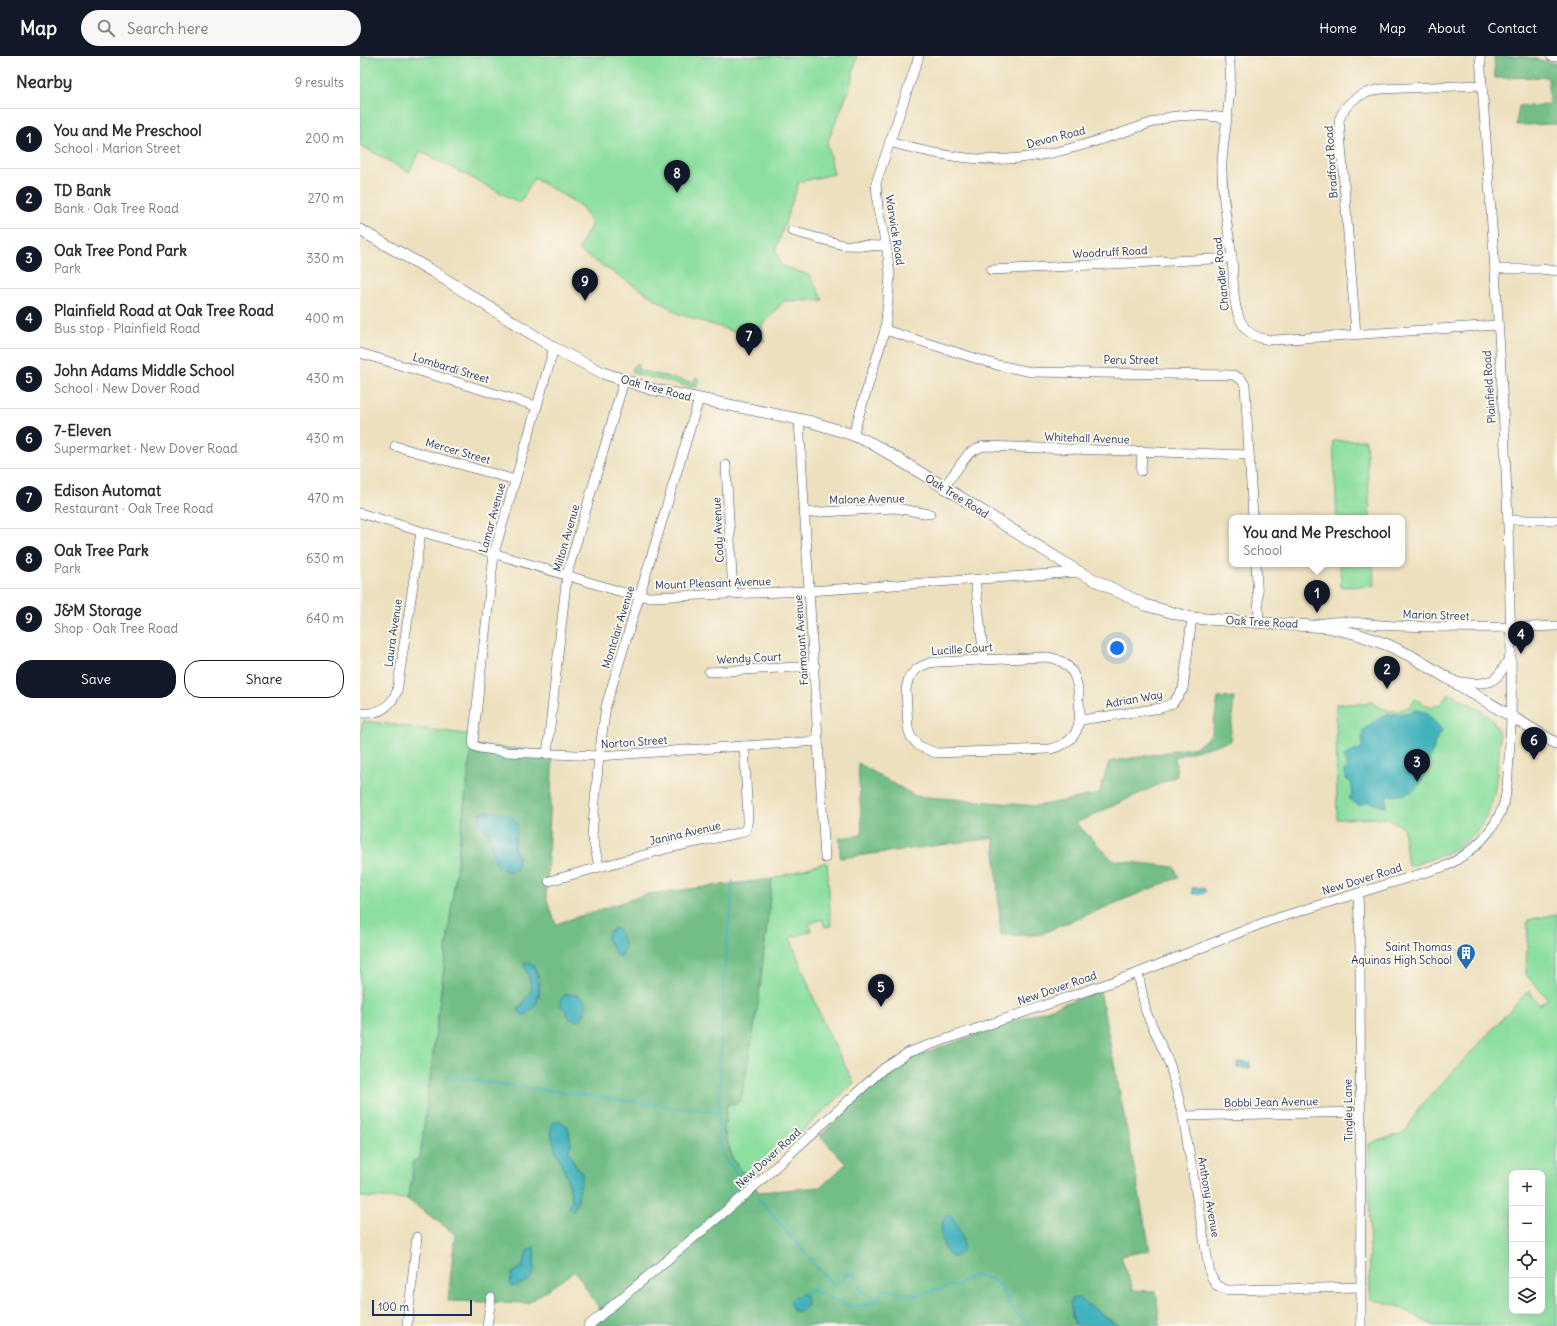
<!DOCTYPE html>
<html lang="en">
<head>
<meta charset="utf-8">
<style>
  :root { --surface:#fff; --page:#f7f7f7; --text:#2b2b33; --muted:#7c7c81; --line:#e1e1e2; --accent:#111827 }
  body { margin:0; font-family:Delius,sans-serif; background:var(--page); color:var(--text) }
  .controls { position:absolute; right:12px; bottom:12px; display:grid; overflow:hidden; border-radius:8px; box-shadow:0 4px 16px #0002 }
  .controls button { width:36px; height:36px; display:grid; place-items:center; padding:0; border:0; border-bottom:1px solid var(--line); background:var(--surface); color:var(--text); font:20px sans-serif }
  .scale { position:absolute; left:12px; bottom:10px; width:100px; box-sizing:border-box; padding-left:4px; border:2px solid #1b2f5e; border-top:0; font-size:11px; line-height:14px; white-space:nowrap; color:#1b2f5e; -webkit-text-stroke:3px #fbf7ec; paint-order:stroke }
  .you { position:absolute; left:757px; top:592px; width:14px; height:14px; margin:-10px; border:3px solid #fff; border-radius:50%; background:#1a73e8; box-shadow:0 0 0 6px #1a73e833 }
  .badge { display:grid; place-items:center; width:26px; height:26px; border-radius:50%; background:var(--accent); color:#fff; font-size:13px; font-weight:700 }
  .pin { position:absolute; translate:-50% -33px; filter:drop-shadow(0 1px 2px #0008) }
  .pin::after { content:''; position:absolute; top:21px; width:14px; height:12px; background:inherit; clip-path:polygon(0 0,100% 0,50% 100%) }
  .popup { position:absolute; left:869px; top:459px; width:176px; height:52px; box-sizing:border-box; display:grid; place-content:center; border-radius:8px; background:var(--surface); filter:drop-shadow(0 1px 3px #0005); font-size:13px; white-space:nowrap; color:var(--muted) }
  .popup b { font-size:15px; color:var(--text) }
  .popup::after { content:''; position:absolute; left:50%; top:100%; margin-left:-8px; border:8px solid transparent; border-top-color:var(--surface) }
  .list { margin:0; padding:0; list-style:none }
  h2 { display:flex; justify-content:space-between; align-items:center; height:52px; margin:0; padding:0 16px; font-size:17px }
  h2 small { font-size:13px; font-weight:400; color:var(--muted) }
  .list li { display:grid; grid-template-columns:26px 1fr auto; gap:12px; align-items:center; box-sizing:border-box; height:60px; padding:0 16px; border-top:1px solid var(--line) }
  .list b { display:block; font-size:15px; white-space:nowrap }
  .list p { margin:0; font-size:13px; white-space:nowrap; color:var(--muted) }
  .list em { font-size:13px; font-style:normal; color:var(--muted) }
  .actions { display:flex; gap:8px; padding:12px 16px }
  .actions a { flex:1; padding:9px 0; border:1px solid var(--accent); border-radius:16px; text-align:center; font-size:14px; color:var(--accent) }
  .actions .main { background:var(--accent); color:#fff }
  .icon { flex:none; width:22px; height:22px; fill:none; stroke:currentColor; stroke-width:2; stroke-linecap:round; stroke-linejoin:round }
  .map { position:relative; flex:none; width:1197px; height:1270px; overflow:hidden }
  header { display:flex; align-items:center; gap:24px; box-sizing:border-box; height:56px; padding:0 20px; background:var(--accent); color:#fff }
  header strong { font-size:19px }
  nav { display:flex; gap:22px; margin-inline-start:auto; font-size:14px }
  .search { width:280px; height:36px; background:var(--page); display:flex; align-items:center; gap:10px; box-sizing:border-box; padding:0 14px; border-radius:22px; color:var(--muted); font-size:15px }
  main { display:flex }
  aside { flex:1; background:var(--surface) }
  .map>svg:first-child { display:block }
  .green { fill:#8ddfa0; stroke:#54877f; fill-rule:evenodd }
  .forest { fill:#72be86; stroke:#467672; fill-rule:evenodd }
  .water { fill:#43b3bd; stroke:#2f718e }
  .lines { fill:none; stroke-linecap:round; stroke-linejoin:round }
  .stream { stroke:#43b3bd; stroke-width:2 }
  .minor-casing { stroke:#3a4a6c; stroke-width:10 }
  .major-casing { stroke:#3a4a6c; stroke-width:12 }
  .minor { stroke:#fff; stroke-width:9 }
  .major { stroke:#fff; stroke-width:11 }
  .labels { text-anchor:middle; stroke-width:4; stroke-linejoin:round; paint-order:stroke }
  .street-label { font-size:11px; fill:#1b2f5e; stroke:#fbf7ec }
  .poi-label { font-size:11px; fill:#1b2f5e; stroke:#fbf7ec; text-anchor:end }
</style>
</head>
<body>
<header>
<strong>Map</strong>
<div class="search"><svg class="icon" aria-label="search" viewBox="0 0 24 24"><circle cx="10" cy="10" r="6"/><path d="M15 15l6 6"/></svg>Search here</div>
<nav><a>Home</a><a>Map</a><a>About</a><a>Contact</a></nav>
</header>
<main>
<aside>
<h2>Nearby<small>9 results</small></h2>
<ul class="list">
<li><span class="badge">1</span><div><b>You and Me Preschool</b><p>School · Marion Street</p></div><em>200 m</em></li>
<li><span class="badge">2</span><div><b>TD Bank</b><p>Bank · Oak Tree Road</p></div><em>270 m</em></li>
<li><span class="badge">3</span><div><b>Oak Tree Pond Park</b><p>Park</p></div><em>330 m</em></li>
<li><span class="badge">4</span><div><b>Plainfield Road at Oak Tree Road</b><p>Bus stop · Plainfield Road</p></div><em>400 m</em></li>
<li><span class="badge">5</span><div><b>John Adams Middle School</b><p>School · New Dover Road</p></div><em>430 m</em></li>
<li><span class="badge">6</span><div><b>7-Eleven</b><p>Supermarket · New Dover Road</p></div><em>430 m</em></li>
<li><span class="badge">7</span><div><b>Edison Automat</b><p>Restaurant · Oak Tree Road</p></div><em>470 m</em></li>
<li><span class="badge">8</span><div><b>Oak Tree Park</b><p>Park</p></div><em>630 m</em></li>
<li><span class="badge">9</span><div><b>J&amp;M Storage</b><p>Shop · Oak Tree Road</p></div><em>640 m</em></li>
</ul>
<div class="actions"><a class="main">Save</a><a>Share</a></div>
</aside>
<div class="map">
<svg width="1197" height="1270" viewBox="0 0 1197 1270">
  <rect width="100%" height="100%" fill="#fbf7ec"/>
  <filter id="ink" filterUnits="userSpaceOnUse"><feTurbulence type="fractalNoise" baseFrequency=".025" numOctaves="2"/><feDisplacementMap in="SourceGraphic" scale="8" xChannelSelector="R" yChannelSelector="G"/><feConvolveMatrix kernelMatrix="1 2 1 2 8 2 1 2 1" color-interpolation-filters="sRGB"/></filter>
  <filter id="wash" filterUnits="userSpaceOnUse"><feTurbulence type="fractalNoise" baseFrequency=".012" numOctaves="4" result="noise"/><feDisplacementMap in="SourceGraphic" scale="16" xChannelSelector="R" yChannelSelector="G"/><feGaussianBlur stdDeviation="0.9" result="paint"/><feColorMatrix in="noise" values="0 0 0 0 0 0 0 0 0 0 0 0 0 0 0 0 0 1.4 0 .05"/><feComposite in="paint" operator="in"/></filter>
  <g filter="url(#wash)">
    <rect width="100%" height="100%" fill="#ede0be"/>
    <!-- green -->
    <g class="green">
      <polygon points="0,0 497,0 489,34 467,87 474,118 439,126 416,193 420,209 449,219 463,244 424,245 402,269 404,285 319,258 218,194 232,168 221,150 174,122 160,147 60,95 49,116 0,89"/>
      <polygon points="276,307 278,308 278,314 334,327 336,321 339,325 336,332 273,317 273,311"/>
      <polygon points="1006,384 1010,462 977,462 973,385"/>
      <polygon points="980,508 1013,508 1014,530 981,531"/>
      <path d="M1089 637C1108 648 1136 657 1140 681 1136 738 1135 783 1071 803 1064 805 1056 809 1048 810L1043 771 1027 762 977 763 976 648H1007L1010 644C1022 656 1038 658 1051 650L1055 643 1072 652 1076 648 1080 649Z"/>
      <polygon points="3,665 113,679 60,1102 53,1105 52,1124 47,1143 0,1141 0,676"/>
      <polygon points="467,806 471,870 465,871 462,863 449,868 451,875 430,882 465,971 494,1027 390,1123 373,1104 364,1074 367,1049 382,1039 398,948 412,823"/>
      <path d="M1197 858V1270H1074L1035 1249 1010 1243 1009 1088 1045 1076 1060 1051 1169 934 1179 949 1188 943 1166 919 1168 864ZM1152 1117H1182V1255H1152Z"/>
    </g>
    <!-- forest -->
    <g class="forest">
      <polygon points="1134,0 1163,0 1197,8 1197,68 1156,69 1159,50 1189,49 1188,21 1135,22"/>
      <polygon points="874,641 870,685 815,701 817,720 716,767 753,804 814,811 819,821 678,879 641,879 634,782 480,802 480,782 502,779 498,707 555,740 678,750 739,738 749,706 837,691 852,678 858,642"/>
      <path d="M112 689 193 696 186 841 196 868 288 838 412 823 398 948 382 1039 378 1047 367 1049 364 1074 373 1104 399 1136 461 1131 486 1108 460 1080 501 1041 553 1001 740 935 790 1194 761 1200 773 1234 796 1235 800 1270H758L739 1256H711L715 1270H234L245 1261 215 1215 168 1247 88 1245 95 1178 47 1143 52 1124 53 1105 60 1102ZM157 772 154 792 159 803 132 794 131 785 128 777ZM174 910 180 924 179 940 159 953 172 934 168 917ZM208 1071 211 1088 208 1094 216 1111 223 1117 219 1131 218 1145H212L209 1127 193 1085ZM174 1192V1204L162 1211 167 1195ZM441 1240 446 1241 445 1252 436 1241Z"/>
    </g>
    <!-- water -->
    <g class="water">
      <path d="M1055 654 1066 656C1071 663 1079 668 1082 675L1074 687V692C1059 721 1069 739 1027 740L1026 751 1007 746 999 750 989 742 993 737 991 726 985 723 984 715 988 712 983 700 1002 692 1003 674C1011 669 1018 661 1027 659 1037 657 1045 659 1055 654Z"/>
      <path d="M128 755C140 757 158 757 157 773 157 779 153 786 154 792 156 801 159 802 157 813 149 818 144 814 137 810L128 777 118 765 121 756Z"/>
      <polygon points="836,831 844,832 846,836 843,838 832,838 832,832"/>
      <polygon points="255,872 259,874 265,889 262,900 256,899 247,882 249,876"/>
      <path d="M165 906 174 910C180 925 184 951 164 959L159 956V953L172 934 168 917 164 910Z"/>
      <path d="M208 938 217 939 226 945C227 954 225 959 219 965L210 963 205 953 200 950 203 940Z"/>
      <rect x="877" y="1006" width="13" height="6"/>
      <path d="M200 1065 208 1071 211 1088 208 1094 216 1111 223 1117C219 1129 219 1146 213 1155L208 1153 212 1145C211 1139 211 1132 209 1127 203 1108 188 1086 192 1067Z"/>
      <path d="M587 1159 593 1162C599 1173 612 1194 595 1201H591C581 1191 577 1171 587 1159Z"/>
      <path d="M174 1191C173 1215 180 1223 154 1230L150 1228 152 1217 162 1211 167 1195Z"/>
      <path d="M442 1238H445C450 1248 443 1259 433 1254L430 1246 434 1241Z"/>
      <polygon points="719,1242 758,1270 715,1270 710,1247 712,1243"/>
    </g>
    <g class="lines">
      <!-- stream -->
      <g class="stream">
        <polyline points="373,825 364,914 358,1081 365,1103 384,1125"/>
        <polyline points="81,1020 358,1057"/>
        <path d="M397 1141 470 1226 476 1229 483 1224 488 1216C496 1219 498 1226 500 1234L511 1240 519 1241 523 1234 556 1239 600 1228 611 1220H621L633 1224 640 1229 652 1253 671 1270"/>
        <path d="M445 1238 449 1234 455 1235C483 1244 481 1256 515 1247L519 1241"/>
      </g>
    </g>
  </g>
  <g filter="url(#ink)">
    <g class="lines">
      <defs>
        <g id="minor">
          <path d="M869 0C874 30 864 74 862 106 861 138 868 170 872 202 875 235 868 284 915 284L1137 269"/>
          <polyline points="1191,0 1197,1"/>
          <path d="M529 86C572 98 616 107 660 102 710 97 762 76 809 61 829 58 846 59 866 62"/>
          <polyline points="432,175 483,189 526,190"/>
          <polyline points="1135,213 1181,213 1197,215"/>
          <polyline points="631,214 872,202"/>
          <polyline points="525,274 637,309 672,316 873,319 881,323 885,329 893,462"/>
          <path d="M996 278 979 64C987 44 1000 37 1021 33L1122 29"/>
          <polyline points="194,292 134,497 113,686 114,690 120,692 147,696 239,700 458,685"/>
          <polyline points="0,297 176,350"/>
          <polyline points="439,364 465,802"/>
          <polyline points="493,379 525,274 528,244 530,219 527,194 518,153 516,127 559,0"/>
          <polyline points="35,390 155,424"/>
          <polyline points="366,409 373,538"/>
          <polyline points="781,415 782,396"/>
          <polyline points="584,431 609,397 623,390 889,399"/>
          <polyline points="0,457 265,537 289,541 449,535 719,516"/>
          <polyline points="444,457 535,452 570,458"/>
          <polyline points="1149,464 1197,464"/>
          <polyline points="896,508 899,566"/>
          <polyline points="615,523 624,603"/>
          <path d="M958 568C990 562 1007 569 1037 570 1091 572 1144 572 1197 570"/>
          <path d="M688 601C712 605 718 622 719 644 721 669 719 686 690 693L576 697 559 690 551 681 548 672 546 633 549 621 558 612 569 607 577 606Z"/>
          <polyline points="349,616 455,610"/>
          <path d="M1096 626C1129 628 1135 631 1150 600"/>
          <path d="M0 657C18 659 30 652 37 635L61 476"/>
          <polyline points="721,664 801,652 813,647 823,633 832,562"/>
          <polyline points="187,698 207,518 264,325"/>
          <polyline points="239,810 232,779 239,700 246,650 339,343"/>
          <polyline points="189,825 313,791 379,777 386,774 388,762 384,690"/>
          <polyline points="998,837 1000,891 1001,1270"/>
          <polyline points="778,917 786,956 810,1009 823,1060 850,1218 856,1229 867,1234 1001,1231"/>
          <polyline points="823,1060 999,1056"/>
          <polyline points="47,1270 57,1181"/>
          <polyline points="127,1270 131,1242"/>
          <path d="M228 1270 386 1138 523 1013 549 996 778 917 908 865 1086 810C1112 797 1135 776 1144 747 1148 732 1148 716 1149 701 1153 651 1151 600 1150 550 1147 366 1133 183 1120 0"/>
        </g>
        <polyline id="major" points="0,174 72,215 194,292 243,317 291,333 452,366 493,379 513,388 584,431 719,516 785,549 832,562 967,571 997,578 1028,589 1051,600 1197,688"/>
      </defs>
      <!-- minor casing -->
      <use href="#minor" class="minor-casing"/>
      <!-- major casing -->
      <use href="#major" class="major-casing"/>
      <!-- minor -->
      <use href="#minor" class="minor"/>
      <!-- major -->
      <use href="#major" class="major"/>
    </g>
  </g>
  <!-- icons -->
  <defs>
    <symbol id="building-pin" viewBox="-11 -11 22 30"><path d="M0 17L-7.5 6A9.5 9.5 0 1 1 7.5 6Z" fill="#1f6fb2" stroke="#fbf7ec"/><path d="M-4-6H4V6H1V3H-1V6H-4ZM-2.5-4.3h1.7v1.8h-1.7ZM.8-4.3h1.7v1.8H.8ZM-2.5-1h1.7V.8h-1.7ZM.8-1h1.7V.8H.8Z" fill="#fff"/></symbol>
  </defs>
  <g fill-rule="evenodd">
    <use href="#building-pin" x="1095" y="886" width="22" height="30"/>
  </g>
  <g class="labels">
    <!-- street labels -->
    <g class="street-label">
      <text transform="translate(696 81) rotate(-14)" y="4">Devon Road</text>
      <text transform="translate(971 106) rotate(-94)" y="4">Bradford Road</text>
      <text transform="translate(535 174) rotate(81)" y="4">Warwick Road</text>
      <text transform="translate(750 196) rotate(-3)" y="4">Woodruff Road</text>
      <text transform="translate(861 218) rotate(-96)" y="4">Chandler Road</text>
      <text x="771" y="308">Peru Street</text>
      <text transform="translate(91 312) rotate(17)" y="4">Lombardi Street</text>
      <text transform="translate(1129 331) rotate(-94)" y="4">Plainfield Road</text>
      <text transform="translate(296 332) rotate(15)" y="4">Oak Tree Road</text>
      <text transform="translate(727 382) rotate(2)" y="4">Whitehall Avenue</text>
      <text transform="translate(98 395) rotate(16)" y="4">Mercer Street</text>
      <text transform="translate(597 440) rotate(32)" y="4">Oak Tree Road</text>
      <text transform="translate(507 443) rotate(-1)" y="4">Malone Avenue</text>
      <text transform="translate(132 462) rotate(-75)" y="4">Lamar Avenue</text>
      <text transform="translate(358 474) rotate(-93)" y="4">Cody Avenue</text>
      <text transform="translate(206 482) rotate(-74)" y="4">Milton Avenue</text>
      <text transform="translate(353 527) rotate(-2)" y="4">Mount Pleasant Avenue</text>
      <text transform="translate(1076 559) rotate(2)" y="4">Marion Street</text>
      <text transform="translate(902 566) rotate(3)" y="4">Oak Tree Road</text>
      <text transform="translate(258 571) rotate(-73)" y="4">Montclair Avenue</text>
      <text transform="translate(33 577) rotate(-82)" y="4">Laura Avenue</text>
      <text transform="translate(441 584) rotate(-94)" y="4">Fairmount Avenue</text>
      <text transform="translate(602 593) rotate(-4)" y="4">Lucille Court</text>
      <text transform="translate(389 602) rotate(-3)" y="4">Wendy Court</text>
      <text transform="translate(774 643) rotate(-10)" y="4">Adrian Way</text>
      <text transform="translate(274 686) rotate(-4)" y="4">Norton Street</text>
      <text transform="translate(325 777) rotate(-13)" y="4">Janina Avenue</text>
      <text transform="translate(1002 823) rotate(-17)" y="4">New Dover Road</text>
      <text transform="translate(697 932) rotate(-19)" y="4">New Dover Road</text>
      <text transform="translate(911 1046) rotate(-1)" y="4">Bobbi Jean Avenue</text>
      <text transform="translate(988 1054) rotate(-91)" y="4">Tingley Lane</text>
      <text transform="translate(408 1102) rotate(-42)" y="4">New Dover Road</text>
      <text transform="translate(849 1141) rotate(80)" y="4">Anthony Avenue</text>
    </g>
    <!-- poi labels -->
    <g class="poi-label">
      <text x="1092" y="895">Saint Thomas<tspan x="1092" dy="13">Aquinas High School</tspan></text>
    </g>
  </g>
</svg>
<div class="controls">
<button>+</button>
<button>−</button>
<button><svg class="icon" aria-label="locate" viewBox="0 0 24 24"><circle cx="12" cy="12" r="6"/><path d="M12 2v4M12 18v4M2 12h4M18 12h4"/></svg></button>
<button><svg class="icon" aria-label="layers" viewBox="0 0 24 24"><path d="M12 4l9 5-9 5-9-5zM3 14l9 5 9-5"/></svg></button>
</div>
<div class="scale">100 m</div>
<div class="you"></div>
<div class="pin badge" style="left:957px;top:557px">1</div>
<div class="popup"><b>You and Me Preschool</b>School</div>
<div class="pin badge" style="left:1027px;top:633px">2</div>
<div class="pin badge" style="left:1057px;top:726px">3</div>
<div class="pin badge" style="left:1161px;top:598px">4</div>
<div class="pin badge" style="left:521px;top:951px">5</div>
<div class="pin badge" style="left:1174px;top:704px">6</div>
<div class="pin badge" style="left:389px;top:300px">7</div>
<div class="pin badge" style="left:317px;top:137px">8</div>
<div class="pin badge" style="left:225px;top:245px">9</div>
</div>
</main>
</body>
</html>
